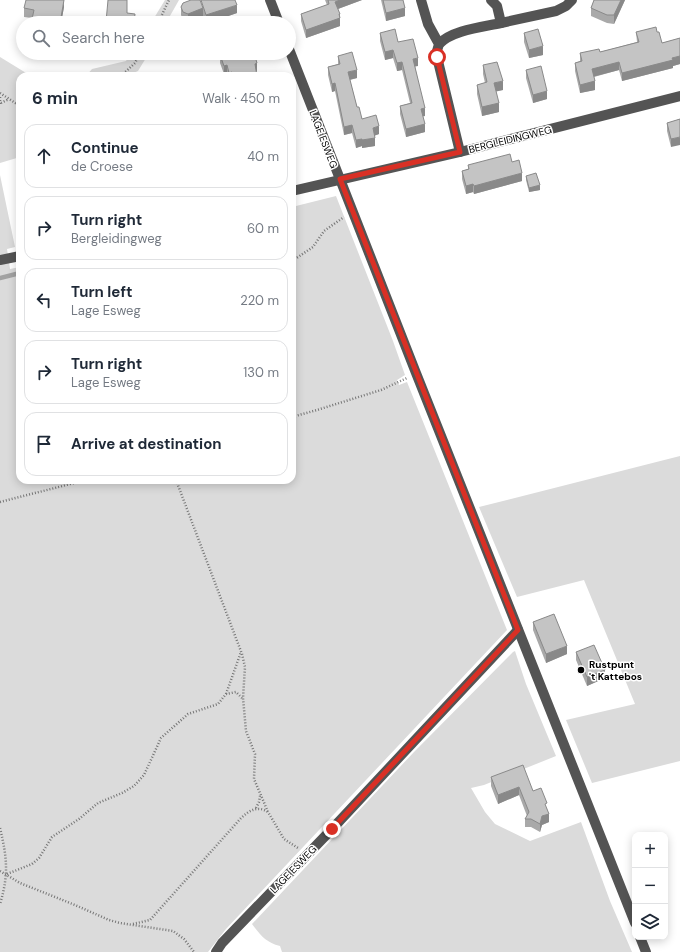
<!DOCTYPE html>
<html lang="en">
<head>
<meta charset="utf-8">
<style>
  :root { --surface:#fff; --page:#f6f6f7; --text:#1f2937; --muted:#747a83; --line:#e0e1e3 }
  body { margin:0; font-family:"DM Sans",sans-serif; background:var(--page); color:var(--text) }
  .controls { position:absolute; right:12px; bottom:12px; display:grid; overflow:hidden; border-radius:8px; box-shadow:0 2px 10px #0003 }
  .controls button { width:36px; height:36px; display:grid; place-items:center; padding:0; border:0; border-bottom:1px solid var(--line); background:var(--surface); color:var(--text); font:20px sans-serif }
  .stop { position:absolute; width:12px; height:12px; margin:-9px; border:3px solid #d93025; border-radius:50%; background:#fff }
  .stop.end { background:#d93025; border-color:#fff; box-shadow:0 1px 4px #0008 }
  .list { margin:0; padding:0; list-style:none }
  h2 { display:flex; justify-content:space-between; align-items:center; height:52px; margin:0; padding:0 16px; font-size:17px }
  h2 small { font-size:13px; font-weight:400; color:var(--muted) }
  .list li { display:grid; grid-template-columns:26px 1fr auto; gap:12px; align-items:center; box-sizing:border-box; height:64px; margin:0 8px 8px; padding:0 8px; border:1px solid var(--line); border-radius:12px }
  .list b { display:block; font-size:15px; white-space:nowrap }
  .list p { margin:0; font-size:13px; white-space:nowrap; color:var(--muted) }
  .list em { font-size:13px; font-style:normal; color:var(--muted) }
  .icon { flex:none; width:22px; height:22px; fill:none; stroke:currentColor; stroke-width:2; stroke-linecap:round; stroke-linejoin:round }
  .map { position:relative; flex:none; width:680px; height:952px; overflow:hidden }
  .search { position:absolute; background:var(--surface); box-shadow:0 2px 10px #0003; left:16px; top:16px; width:280px; height:44px; display:flex; align-items:center; gap:10px; box-sizing:border-box; padding:0 14px; border-radius:22px; color:var(--muted); font-size:15px }
  .panel { position:absolute; background:var(--surface); box-shadow:0 2px 10px #0003; left:16px; top:72px; width:280px; height:412px; border-radius:12px }
  .map>svg:first-child { display:block }
  .green { fill:#dbdbdb }
  .lines { fill:none; stroke-linecap:round; stroke-linejoin:round }
  .stream { stroke:#a2a2a2; stroke-width:4.5 }
  .path { stroke:#767676; stroke-width:2.5; stroke-dasharray:1 2; stroke-linecap:butt }
  .minor { stroke:#545454; stroke-width:10 }
  .wall { fill:#a9a9a9 }
  .shaded-wall { fill:#898989 }
  .building { fill:#c4c4c4; stroke:#898989 }
  .route { stroke:#d93025; stroke-width:5 }
  .poi-dot { fill:#000; stroke:#fff; stroke-width:1.5 }
  .labels { text-anchor:middle; stroke-width:3; stroke-linejoin:round; paint-order:stroke }
  .street-label { font-size:10px; fill:#000; stroke:#fff }
  .poi-label { font-size:10px; font-weight:bold; fill:#000; stroke:#fff; text-anchor:start }
</style>
</head>
<body>
<div class="map">
<svg width="680" height="952" viewBox="0 0 680 952">
  <rect width="100%" height="100%" fill="#fff"/>
  <!-- green -->
  <g class="green">
    <polygon points="165,0 179,0 166,23 151,23"/>
    <polygon points="131,53 149,53 138,71 126,76 86,76 92,69 126,61"/>
    <polygon points="0,57 31,76 20,76 20,157 0,163"/>
    <polygon points="0,175 15,247 7,249 10,269 20,267 20,480 292,480 292,207 336,196 393,341 405,375 397,380 399,385 407,382 507,630 226,929 208,952 0,952"/>
    <polygon points="680,456 680,761 592,783 566,720 635,704 584,580 517,597 479,507"/>
    <path d="M515 651 526 684 556 756 484 785 471 788 485 812 495 824 530 841 581 822 610 901 632 952H282L280 946C266 942 261 936 252 924L414 752 513 652Z"/>
  </g>
  <g class="lines">
    <!-- stream -->
    <polyline class="stream" points="0,278 20,273"/>
    <!-- path -->
    <g class="path">
      <polyline points="158,23 169,0"/>
      <polyline points="121,76 135,63 140,53"/>
      <polyline points="0,93 20,106"/>
      <polyline points="0,97 0,105"/>
      <polyline points="1,103 9,99"/>
      <polyline points="292,261 313,247 324,231 344,217"/>
      <polyline points="292,417 317,410 381,390 407,378"/>
      <polyline points="176,480 242,654 245,667 243,698 246,731 255,754 254,779 268,812 284,839 298,848"/>
      <polyline points="0,502 86,480"/>
      <polyline points="226,694 241,652"/>
      <polyline points="256,808 259,802 260,796"/>
      <path d="M0 828C7 858 9 874 0 904"/>
      <polyline points="0,871 20,883 75,905 109,920 120,923 173,931 184,939 194,952"/>
      <polyline points="7,874 32,864 39,858 52,837 79,819 98,803 122,793 134,786 144,775 161,738 188,714 218,704 226,694 236,692 242,698"/>
      <path d="M133 924 150 920 241 818C249 811 257 805 268 812"/>
    </g>
    <!-- minor -->
    <g class="minor">
      <polyline points="270,0 279,23"/>
      <polyline points="421,0 428,24 439,44 437,51 437,57 460,152"/>
      <polyline points="491,0 497,6 501,23 556,11 566,6 572,0"/>
      <path d="M439 44C452 30 483 27 501 23"/>
      <polyline points="289,49 416,373 635,923"/>
      <polyline points="292,191 460,152 680,96"/>
      <polyline points="0,260 20,256"/>
      <polyline points="640,937 646,952"/>
      <polyline points="216,952 222,943 332,829 518,630"/>
    </g>
  </g>
  <!-- wall -->
  <g class="wall">
    <polygon points="325,0 362,0 338,9 340,17 340,26 306,38 301,21 301,14 327,5"/>
    <polygon points="381,0 403,0 405,16 386,21"/>
    <polygon points="594,0 625,0 614,24 607,23 591,16 591,8"/>
    <polygon points="183,3 237,13 208,23 206,23 203,16 188,22 183,20 181,15 181,7"/>
    <polygon points="64,7 61,23 32,23 32,18 24,17 24,8"/>
    <polygon points="636,32 657,32 662,43 680,38 680,64 673,66 673,68 622,81 619,70 594,77 595,90 580,93 575,71 575,63 580,61 580,53 600,52 637,42"/>
    <polygon points="380,33 398,42 418,66 415,66 425,116 423,116 425,132 406,137 400,114 400,106 410,103 402,70 397,71 393,58 385,60 380,41"/>
    <polygon points="524,33 543,55 529,58 524,42"/>
    <polygon points="219,53 254,53 257,71 256,71 257,76 228,76 227,73 224,74 220,63 220,56"/>
    <polygon points="338,56 357,78 350,80 357,107 362,119 379,134 374,136 375,146 362,148 362,146 356,148 352,133 344,135 335,91 332,92 328,75 328,67 338,64"/>
    <polygon points="483,65 503,90 496,91 499,112 482,116 477,94 477,85 485,83 483,74"/>
    <polygon points="526,70 547,99 533,103 526,78"/>
    <polygon points="680,119 671,147 667,131 667,123"/>
    <polygon points="512,162 522,181 474,194 473,192 466,194 462,179 462,171 468,169 468,165"/>
    <polygon points="526,176 540,190 529,192 526,180"/>
    <polygon points="533,622 567,654 546,663 533,630"/>
    <polygon points="576,652 605,678 587,686 576,660"/>
    <polygon points="491,777 533,791 547,809 549,822 542,825 540,832 531,827 525,827 525,819 527,816 519,795 498,804 491,786"/>
  </g>
  <!-- shaded-wall -->
  <g class="shaded-wall">
    <polygon points="64,0 64,7 61,23 60,23"/>
    <polygon points="340,0 362,0 335,10 335,2"/>
    <polygon points="621,0 625,0 614,24 614,15"/>
    <polygon points="237,5 237,13 208,23 206,23 206,15"/>
    <polygon points="203,8 203,16 188,22 188,14"/>
    <polygon points="405,8 405,16 386,21 386,13"/>
    <polygon points="340,14 340,26 306,38 306,30"/>
    <polygon points="543,46 543,55 529,58 529,50"/>
    <polygon points="393,50 393,58 385,60 385,52"/>
    <polygon points="680,56 680,64 673,66 673,68 622,81 622,73"/>
    <polygon points="418,58 418,66 413,67 413,59"/>
    <polygon points="402,62 402,70 397,71 397,63"/>
    <polygon points="619,62 619,70 592,77 592,69"/>
    <polygon points="257,63 257,71 255,72 255,64"/>
    <polygon points="227,65 227,73 224,74 224,66"/>
    <polygon points="357,70 357,78 348,80 348,72"/>
    <polygon points="232,72 232,76 229,76 229,73"/>
    <polygon points="503,81 503,90 494,92 494,83"/>
    <polygon points="595,81 595,90 580,93 580,85"/>
    <polygon points="335,83 335,91 332,92 332,84"/>
    <polygon points="547,91 547,99 533,103 533,95"/>
    <polygon points="499,103 499,112 482,116 482,107"/>
    <polygon points="425,108 425,116 421,117 421,109"/>
    <polygon points="425,124 425,132 406,137 406,129"/>
    <polygon points="352,125 352,133 344,135 344,127"/>
    <polygon points="379,126 379,134 373,136 373,128"/>
    <polygon points="680,137 680,145 671,147 671,139"/>
    <polygon points="375,138 375,146 362,148 362,140"/>
    <polygon points="362,139 362,146 356,148 356,140"/>
    <polygon points="522,173 522,181 474,194 474,186"/>
    <polygon points="473,184 473,192 466,194 466,186"/>
    <polygon points="540,185 540,190 529,192 529,188"/>
    <polygon points="567,646 567,654 546,663 546,654"/>
    <polygon points="605,670 605,678 587,686 587,677"/>
    <polygon points="519,787 519,795 498,804 498,795"/>
    <polygon points="549,814 549,822 542,825 540,832 540,824 542,816"/>
  </g>
  <!-- building -->
  <g class="building">
    <polygon points="26,0 64,0 60,23 47,23 48,22 32,19 34,10 24,8"/>
    <polygon points="108,0 127,0 127,13 135,14 134,23 120,23 106,22"/>
    <polygon points="191,0 200,0 203,8 188,14 183,12 181,7 183,3"/>
    <polygon points="201,0 235,0 237,5 206,15"/>
    <polygon points="328,0 340,0 335,2 340,14 339,14 340,18 306,30 301,14 329,4"/>
    <polygon points="383,0 403,0 405,8 386,13"/>
    <polygon points="594,0 621,0 614,15 607,15 591,8"/>
    <polygon points="656,27 657,32 659,32 662,43 680,38 680,56 672,58 673,60 622,73 619,62 592,69 595,81 580,85 575,63 582,61 580,53 599,49 600,52 639,42 636,32"/>
    <polygon points="395,29 398,42 413,39 418,58 413,59 425,108 421,109 425,124 406,129 400,106 412,103 402,62 397,63 393,50 385,52 380,33"/>
    <polygon points="538,29 543,46 529,50 524,33"/>
    <polygon points="352,52 357,70 348,72 357,107 359,107 362,119 376,115 379,126 373,128 375,138 362,140 362,139 356,140 352,125 344,127 335,83 332,84 328,67 340,64 338,56"/>
    <polygon points="222,53 254,53 257,63 255,64 257,76 233,76 232,72 229,73 227,65 224,66 220,55 222,54"/>
    <polygon points="497,62 503,81 494,83 499,103 482,107 477,85 487,82 483,65"/>
    <polygon points="541,66 547,91 533,95 526,70"/>
    <polygon points="680,119 680,137 671,139 667,123"/>
    <polygon points="510,154 512,162 519,160 522,173 474,186 473,184 466,186 462,171 469,169 468,165"/>
    <polygon points="536,173 540,185 529,188 526,176"/>
    <polygon points="554,614 567,646 546,654 533,622"/>
    <polygon points="594,645 605,670 587,677 576,652"/>
    <polygon points="523,765 533,791 541,788 547,803 545,804 549,814 542,816 540,824 531,819 525,819 529,812 519,787 498,795 491,777"/>
  </g>
  <g class="lines">
    <!-- route -->
    <polyline class="route" points="332,829 518,630 340,179 460,152 437,57"/>
  </g>
  <!-- markers -->
  <circle class="poi-dot" cx="581" cy="670" r="4"/>
  <g class="labels">
    <!-- street labels -->
    <g class="street-label">
      <text transform="translate(324 139) rotate(69)" y="4">LAGE ESWEG</text>
      <text transform="translate(510 139) rotate(-14)" y="4">BERGLEIDINGWEG</text>
      <text transform="translate(293 869) rotate(-46)" y="4">LAGE ESWEG</text>
    </g>
    <!-- poi labels -->
    <g class="poi-label">
      <text x="589" y="668">Rustpunt<tspan x="589" dy="12">'t Kattebos</tspan></text>
    </g>
  </g>
</svg>
<div class="controls">
<button>+</button>
<button>−</button>
<button><svg class="icon" aria-label="layers" viewBox="0 0 24 24"><path d="M12 4l9 5-9 5-9-5zM3 14l9 5 9-5"/></svg></button>
</div>
<div class="stop" style="left:437px;top:57px"></div>
<div class="stop end" style="left:332px;top:829px"></div>
<div class="search"><svg class="icon" aria-label="search" viewBox="0 0 24 24"><circle cx="10" cy="10" r="6"/><path d="M15 15l6 6"/></svg>Search here</div>
<section class="panel">
<h2>6 min<small>Walk · 450 m</small></h2>
<ul class="list">
<li><svg class="icon" aria-label="ahead" viewBox="0 0 24 24"><path d="M12 20V5M6 11l6-6 6 6"/></svg><div><b>Continue</b><p>de Croese</p></div><em>40 m</em></li>
<li><svg class="icon" aria-label="right" viewBox="0 0 24 24"><path d="M7 20v-9h11M14 6l5 5-5 5"/></svg><div><b>Turn right</b><p>Bergleidingweg</p></div><em>60 m</em></li>
<li><svg class="icon" aria-label="left" viewBox="0 0 24 24"><path d="M17 20v-9H6M10 6l-5 5 5 5"/></svg><div><b>Turn left</b><p>Lage Esweg</p></div><em>220 m</em></li>
<li><svg class="icon" aria-label="right" viewBox="0 0 24 24"><path d="M7 20v-9h11M14 6l5 5-5 5"/></svg><div><b>Turn right</b><p>Lage Esweg</p></div><em>130 m</em></li>
<li><svg class="icon" aria-label="arrive" viewBox="0 0 24 24"><path d="M6 21V4h12l-3 4 3 4H6"/></svg><div><b>Arrive at destination</b></div></li>
</ul>
</section>
</div>
</body>
</html>
